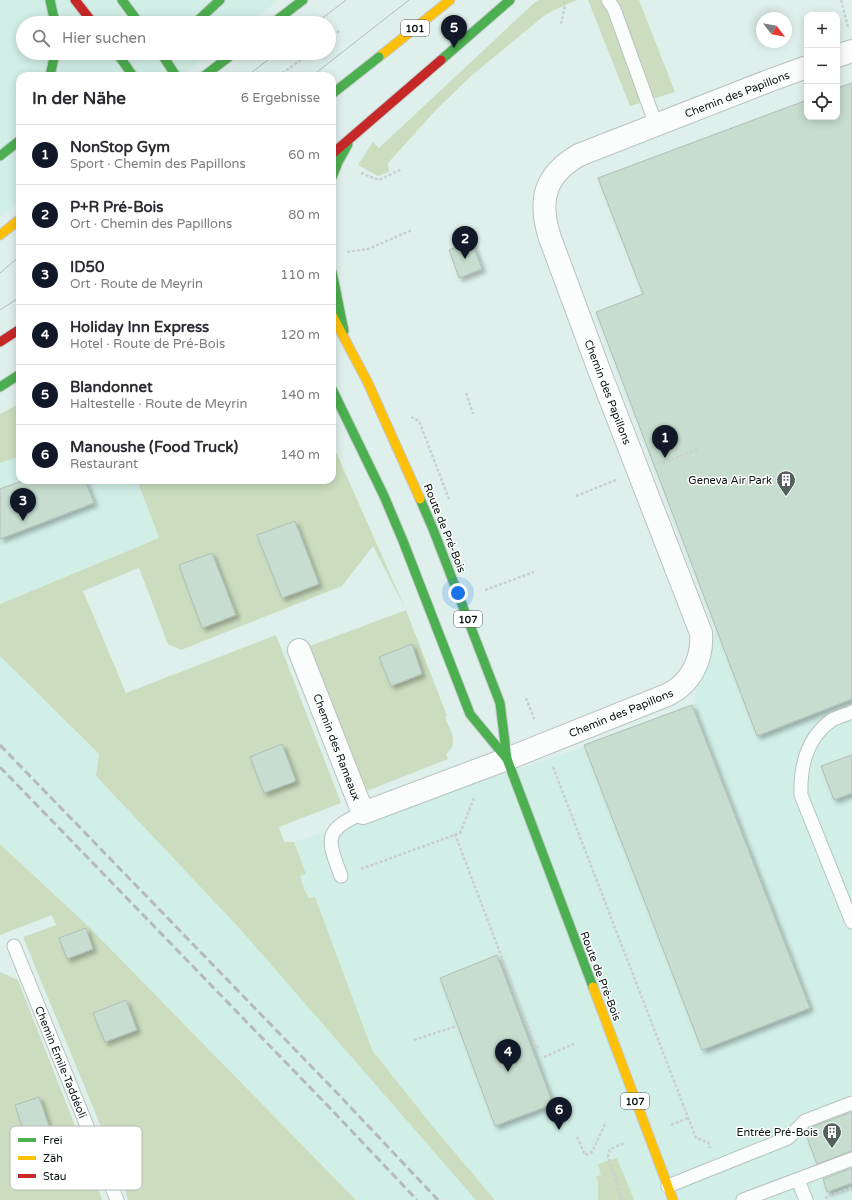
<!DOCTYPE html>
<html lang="de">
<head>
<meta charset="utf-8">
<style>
  :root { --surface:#fff; --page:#f2f2f3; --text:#2b2b33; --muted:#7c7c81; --line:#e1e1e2; --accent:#111827 }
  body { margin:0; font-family:"Varela Round",sans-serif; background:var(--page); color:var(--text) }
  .controls { position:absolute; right:12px; top:12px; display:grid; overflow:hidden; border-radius:8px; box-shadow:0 2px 10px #0003 }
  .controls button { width:36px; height:36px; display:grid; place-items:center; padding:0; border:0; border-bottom:1px solid var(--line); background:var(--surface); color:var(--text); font:20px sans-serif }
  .compass { position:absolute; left:756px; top:12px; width:36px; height:36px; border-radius:50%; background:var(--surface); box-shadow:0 2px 10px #0003; rotate:121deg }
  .you { position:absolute; left:458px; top:593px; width:14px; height:14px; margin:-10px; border:3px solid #fff; border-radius:50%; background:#1a73e8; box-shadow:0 0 0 6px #1a73e833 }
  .badge { display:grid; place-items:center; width:26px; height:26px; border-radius:50%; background:var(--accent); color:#fff; font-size:13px; font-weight:700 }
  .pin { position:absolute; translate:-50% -33px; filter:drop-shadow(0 1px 2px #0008) }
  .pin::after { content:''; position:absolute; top:21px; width:14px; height:12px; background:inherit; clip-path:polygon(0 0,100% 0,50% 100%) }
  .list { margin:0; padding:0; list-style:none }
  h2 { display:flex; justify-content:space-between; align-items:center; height:52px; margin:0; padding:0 16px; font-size:17px }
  h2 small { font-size:13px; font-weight:400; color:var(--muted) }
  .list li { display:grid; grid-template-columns:26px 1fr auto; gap:12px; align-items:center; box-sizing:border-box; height:60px; padding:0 16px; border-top:1px solid var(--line) }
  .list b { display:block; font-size:15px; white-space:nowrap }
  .list p { margin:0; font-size:13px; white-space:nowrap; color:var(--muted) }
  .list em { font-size:13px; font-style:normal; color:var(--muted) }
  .icon { flex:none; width:22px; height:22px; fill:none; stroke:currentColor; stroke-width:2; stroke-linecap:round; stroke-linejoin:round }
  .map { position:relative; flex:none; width:852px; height:1200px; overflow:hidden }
  .search { position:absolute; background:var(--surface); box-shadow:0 2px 10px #0003; left:16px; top:16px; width:320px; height:44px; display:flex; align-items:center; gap:10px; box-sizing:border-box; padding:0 14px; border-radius:22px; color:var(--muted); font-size:15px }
  .panel { position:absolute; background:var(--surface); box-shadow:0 2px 10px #0003; left:16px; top:72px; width:320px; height:412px; border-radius:12px }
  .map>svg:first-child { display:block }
  .built { fill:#d1efe7 }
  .green { fill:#cbddbe }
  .building { fill:#c6ddcf; stroke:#b2bdb8; filter:url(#shadow) }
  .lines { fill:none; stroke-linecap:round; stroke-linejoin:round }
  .lane-casing { stroke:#b6c3c0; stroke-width:15 }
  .street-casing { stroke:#b6c3c0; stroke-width:24 }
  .fast-casing { stroke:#c2cac8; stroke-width:11 }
  .slow-casing { stroke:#c2cac8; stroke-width:11 }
  .jam-casing { stroke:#c2cac8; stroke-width:11 }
  .path { stroke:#cad0ce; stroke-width:2.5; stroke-dasharray:3 2; stroke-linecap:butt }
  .lane { stroke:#fafdfc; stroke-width:13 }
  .street { stroke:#fafdfc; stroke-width:22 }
  .fast { stroke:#4caf50; stroke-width:9 }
  .slow { stroke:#ffc107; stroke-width:9 }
  .jam { stroke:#c62828; stroke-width:9 }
  .tram { stroke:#b6baba; stroke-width:1 }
  .rail { stroke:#b6baba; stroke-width:3; stroke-dasharray:8 4; stroke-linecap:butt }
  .fast-bridge-casing { stroke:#c2cac8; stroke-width:11; stroke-linecap:butt }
  .fast-bridge { stroke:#4caf50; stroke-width:9 }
  .labels { text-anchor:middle; stroke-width:3; stroke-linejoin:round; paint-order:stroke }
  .shield { fill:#fff; stroke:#525a58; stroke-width:1 }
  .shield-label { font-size:10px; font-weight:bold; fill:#081311 }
  .street-label { font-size:11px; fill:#081311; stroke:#fff }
  .poi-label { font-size:11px; fill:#081311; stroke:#fff; text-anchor:end }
  .key { fill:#fff; stroke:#b5b8b8; stroke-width:1 }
  .key-label { font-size:11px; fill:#081311 }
</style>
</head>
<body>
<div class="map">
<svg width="852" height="1200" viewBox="0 0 852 1200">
  <defs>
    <filter id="shadow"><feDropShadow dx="3.5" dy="3.5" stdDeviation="2" flood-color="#0004"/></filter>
  </defs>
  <rect width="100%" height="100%" fill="#dff0ec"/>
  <!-- built -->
  <g class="built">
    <polygon points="0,0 279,0 249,23 23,23 23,53 210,53 180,76 20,76 20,199 0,217"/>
    <polygon points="852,200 852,1200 495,1200 434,1128 372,1050 315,897 309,898 304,889 300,876 306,874 294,842 555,757 692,705"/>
    <polygon points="20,456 20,480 137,480 159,538 0,604 0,463"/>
    <polygon points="0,656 99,754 96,776 240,929 476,1200 356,1200 87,925 0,844"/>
  </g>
  <!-- green -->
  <g class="green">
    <polygon points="539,0 577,0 552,11 544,16 471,76 436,110 388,163 389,172 378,176 358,165 373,142 379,148 534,3"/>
    <polygon points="588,0 639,0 675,92 630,106"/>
    <polygon points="20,403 20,456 0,463 0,414"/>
    <path d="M332 443 406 610 447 716 445 717C450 731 460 743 446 754L448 759 369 790 360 786 307 647 406 610 373 546 342 586 181 650 168 644 139 568 83 591 126 693 276 635 341 803 279 827 284 842H294L306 874 300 876 304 889 309 898 315 897 372 1050 434 1128 495 1200H476L240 929 96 776 99 754 0 656V604L159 538 137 480H332Z"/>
    <polygon points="0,844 87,925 356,1200 128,1200 118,1168 23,937 56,925 52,915 0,935"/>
    <polygon points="0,972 18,980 95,1177 102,1200 0,1200"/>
    <polygon points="617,1158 634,1200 598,1200 598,1182 596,1177 601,1175 598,1164"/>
  </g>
  <!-- building -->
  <g class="building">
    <polygon points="852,83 852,699 757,736 596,312 643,294 598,178 807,100 807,117 837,117 837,88"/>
    <polygon points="471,240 482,269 459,278 449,250"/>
    <polygon points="25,480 85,480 94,503 0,539 0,489"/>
    <polygon points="295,521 319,584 282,598 257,535"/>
    <polygon points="212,553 236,615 202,628 179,565"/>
    <polygon points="412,644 422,674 391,686 379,657"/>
    <polygon points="692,705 810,1008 702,1050 584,745"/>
    <polygon points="282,744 296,781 264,793 250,757"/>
    <polygon points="852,755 852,793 834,800 821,766"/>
    <polygon points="86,928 93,949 67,959 59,938"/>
    <polygon points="497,955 553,1104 495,1126 440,978"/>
    <polygon points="126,1000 137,1030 105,1042 93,1013"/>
    <polygon points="39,1097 56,1147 32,1156 15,1105"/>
    <polygon points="852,1112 852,1151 817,1164 805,1132 809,1128"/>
    <polygon points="852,1168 852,1183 827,1192 823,1179"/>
  </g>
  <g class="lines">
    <defs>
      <g id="lane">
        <polyline points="608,0 614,9 656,125"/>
        <path d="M852 712C846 715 837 717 832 720 807 737 800 767 801 795L852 922"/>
        <path d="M341 876C327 839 323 830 363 813"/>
        <polyline points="14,946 117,1200"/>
        <polyline points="798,1180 806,1200"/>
        <polyline points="668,1186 788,1138 805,1121 852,1103"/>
        <polyline points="743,1200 852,1159"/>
      </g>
      <g id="street">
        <polyline points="837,56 852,51"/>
        <path d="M299 650 363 813 507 759 667 695C691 684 703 659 701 633L599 370 550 238C538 201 544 175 579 155L771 80 807 67"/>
      </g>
      <g id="fast">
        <polyline points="50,0 55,23"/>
        <polyline points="122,0 139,23"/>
        <polyline points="195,23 220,0"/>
        <polyline points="273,23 303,0"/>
        <polyline points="117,53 133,76"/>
        <polyline points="161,53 176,76"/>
        <polyline points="441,60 510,0"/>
        <polyline points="50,76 55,53"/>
        <polyline points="204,76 234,53"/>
        <polyline points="0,156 20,140"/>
        <polyline points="332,177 338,162 348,144"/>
        <polyline points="332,272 344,331"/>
        <polyline points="0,387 20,374"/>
        <polyline points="332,389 384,496 403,541 470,714 507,759"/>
        <polyline points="420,499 433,529 500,703 507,759 593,987"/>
      </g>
      <g id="slow">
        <polyline points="379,57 450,0"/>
        <polyline points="0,235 20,219"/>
        <polyline points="332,315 367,381 420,499"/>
        <polyline points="593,987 673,1200"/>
      </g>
      <g id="jam">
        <polyline points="75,0 93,23"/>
        <polyline points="332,154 441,60"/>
        <polyline points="0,342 20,329"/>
      </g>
    </defs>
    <!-- lane casing -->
    <use href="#lane" class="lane-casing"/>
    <!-- street casing -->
    <use href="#street" class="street-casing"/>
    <!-- fast casing -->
    <use href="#fast" class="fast-casing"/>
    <!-- slow casing -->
    <use href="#slow" class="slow-casing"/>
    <!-- jam casing -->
    <use href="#jam" class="jam-casing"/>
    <!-- path -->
    <g class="path">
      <polyline points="841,0 848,27"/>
      <polyline points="561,24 565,5 564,0"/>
      <polyline points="329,39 339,31"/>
      <polyline points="278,76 311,53"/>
      <polyline points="361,173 379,180 402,169"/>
      <polyline points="347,252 368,249 412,230"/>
      <polyline points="466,393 473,414"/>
      <polyline points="411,417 419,421 449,499"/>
      <polyline points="662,463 698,449"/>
      <polyline points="576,496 616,480"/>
      <polyline points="485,590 534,572"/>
      <polyline points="526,698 535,721"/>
      <polyline points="553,767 696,1138 708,1142 710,1148"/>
      <polyline points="455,834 536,1048 539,1046"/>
      <polyline points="361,869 460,833 474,798"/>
      <polyline points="414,1040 457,1026"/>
      <polyline points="544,1057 576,1043"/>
      <polyline points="671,1125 688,1118"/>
      <polyline points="577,1137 585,1155 592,1152 606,1122"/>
      <polyline points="825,1198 852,1187"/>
      <polyline points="622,1200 608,1157 610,1149 625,1143"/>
    </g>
    <!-- lane -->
    <use href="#lane" class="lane"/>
    <!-- street -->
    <use href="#street" class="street"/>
    <!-- fast -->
    <use href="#fast" class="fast"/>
    <!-- slow -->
    <use href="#slow" class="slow"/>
    <!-- jam -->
    <use href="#jam" class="jam"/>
    <!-- tram -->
    <g class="tram">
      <polyline points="316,23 346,0"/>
      <polyline points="247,76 277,53"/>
      <polyline points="312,76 409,0"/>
      <polyline points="0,273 20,256"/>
      <polyline points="0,310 20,297"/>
    </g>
    <!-- rail -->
    <g class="rail">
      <polyline points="0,745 339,1095 438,1200"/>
      <polyline points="0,767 328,1106 417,1200"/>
    </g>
    <defs>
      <polyline id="fast-bridge" points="332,94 379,57"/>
    </defs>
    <!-- fast-bridge casing -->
    <use href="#fast-bridge" class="fast-bridge-casing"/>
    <!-- fast-bridge -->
    <use href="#fast-bridge" class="fast-bridge"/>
  </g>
  <!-- icons -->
  <defs>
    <symbol id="building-pin" viewBox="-11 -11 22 30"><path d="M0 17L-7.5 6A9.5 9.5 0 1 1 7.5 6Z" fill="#53605e" stroke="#fff"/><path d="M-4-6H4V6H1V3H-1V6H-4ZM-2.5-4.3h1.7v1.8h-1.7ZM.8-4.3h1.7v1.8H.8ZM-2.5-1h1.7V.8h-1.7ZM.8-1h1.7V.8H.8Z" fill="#fff"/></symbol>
  </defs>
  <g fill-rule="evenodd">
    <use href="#building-pin" x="775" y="469" width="22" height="30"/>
    <use href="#building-pin" x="821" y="1121" width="22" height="30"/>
  </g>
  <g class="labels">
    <!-- shield labels -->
    <g class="shield">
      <rect x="401" y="20" width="28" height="16" rx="3"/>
      <rect x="454" y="611" width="28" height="16" rx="3"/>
      <rect x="621" y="1093" width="28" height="16" rx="3"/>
    </g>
    <g class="shield-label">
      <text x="415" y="32">101</text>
      <text x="468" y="623">107</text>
      <text x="635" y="1105">107</text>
    </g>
    <!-- street labels -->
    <g class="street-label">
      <text transform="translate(737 94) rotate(-21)" y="4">Chemin des Papillons</text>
      <text transform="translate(608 392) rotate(69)" y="4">Chemin des Papillons</text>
      <text transform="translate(445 528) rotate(68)" y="4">Route de Pré-Bois</text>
      <text transform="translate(621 713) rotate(-22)" y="4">Chemin des Papillons</text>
      <text transform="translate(337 747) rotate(69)" y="4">Chemin des Rameaux</text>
      <text transform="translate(601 976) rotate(69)" y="4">Route de Pré-Bois</text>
      <text transform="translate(61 1062) rotate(68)" y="4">Chemin Emile-Taddéoli</text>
    </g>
    <!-- poi labels -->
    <g class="poi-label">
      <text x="772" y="484">Geneva Air Park</text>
      <text x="818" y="1136">Entrée Pré-Bois</text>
    </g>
  </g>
  <!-- legend -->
  <rect x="10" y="1126" width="132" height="64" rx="6" class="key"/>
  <rect x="18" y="1138" width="18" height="4" fill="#4caf50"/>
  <rect x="18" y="1156" width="18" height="4" fill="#ffc107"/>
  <rect x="18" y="1174" width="18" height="4" fill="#c62828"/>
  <g class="key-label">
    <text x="43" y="1144">Frei</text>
    <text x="43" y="1162">Zäh</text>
    <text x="43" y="1180">Stau</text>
  </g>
</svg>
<div class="controls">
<button>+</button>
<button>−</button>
<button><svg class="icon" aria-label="locate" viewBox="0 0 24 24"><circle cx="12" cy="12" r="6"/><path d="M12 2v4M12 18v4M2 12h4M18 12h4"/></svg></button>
</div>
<svg class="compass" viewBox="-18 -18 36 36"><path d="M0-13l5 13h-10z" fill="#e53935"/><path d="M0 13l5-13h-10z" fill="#7c7c81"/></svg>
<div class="you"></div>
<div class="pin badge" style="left:665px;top:458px">1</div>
<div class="pin badge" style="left:465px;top:259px">2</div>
<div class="pin badge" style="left:23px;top:521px">3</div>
<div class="pin badge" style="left:508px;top:1072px">4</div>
<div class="pin badge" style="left:454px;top:48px">5</div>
<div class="pin badge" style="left:559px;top:1130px">6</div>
<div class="search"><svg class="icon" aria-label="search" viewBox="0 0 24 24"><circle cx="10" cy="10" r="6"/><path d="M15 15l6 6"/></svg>Hier suchen</div>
<section class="panel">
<h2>In der Nähe<small>6 Ergebnisse</small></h2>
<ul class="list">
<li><span class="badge">1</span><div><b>NonStop Gym</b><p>Sport · Chemin des Papillons</p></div><em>60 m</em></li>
<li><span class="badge">2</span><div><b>P+R Pré-Bois</b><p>Ort · Chemin des Papillons</p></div><em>80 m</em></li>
<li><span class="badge">3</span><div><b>ID50</b><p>Ort · Route de Meyrin</p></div><em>110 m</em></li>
<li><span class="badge">4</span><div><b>Holiday Inn Express</b><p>Hotel · Route de Pré-Bois</p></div><em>120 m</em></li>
<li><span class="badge">5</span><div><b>Blandonnet</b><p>Haltestelle · Route de Meyrin</p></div><em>140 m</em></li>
<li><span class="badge">6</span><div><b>Manoushe (Food Truck)</b><p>Restaurant</p></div><em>140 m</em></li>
</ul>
</section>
</div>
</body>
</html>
